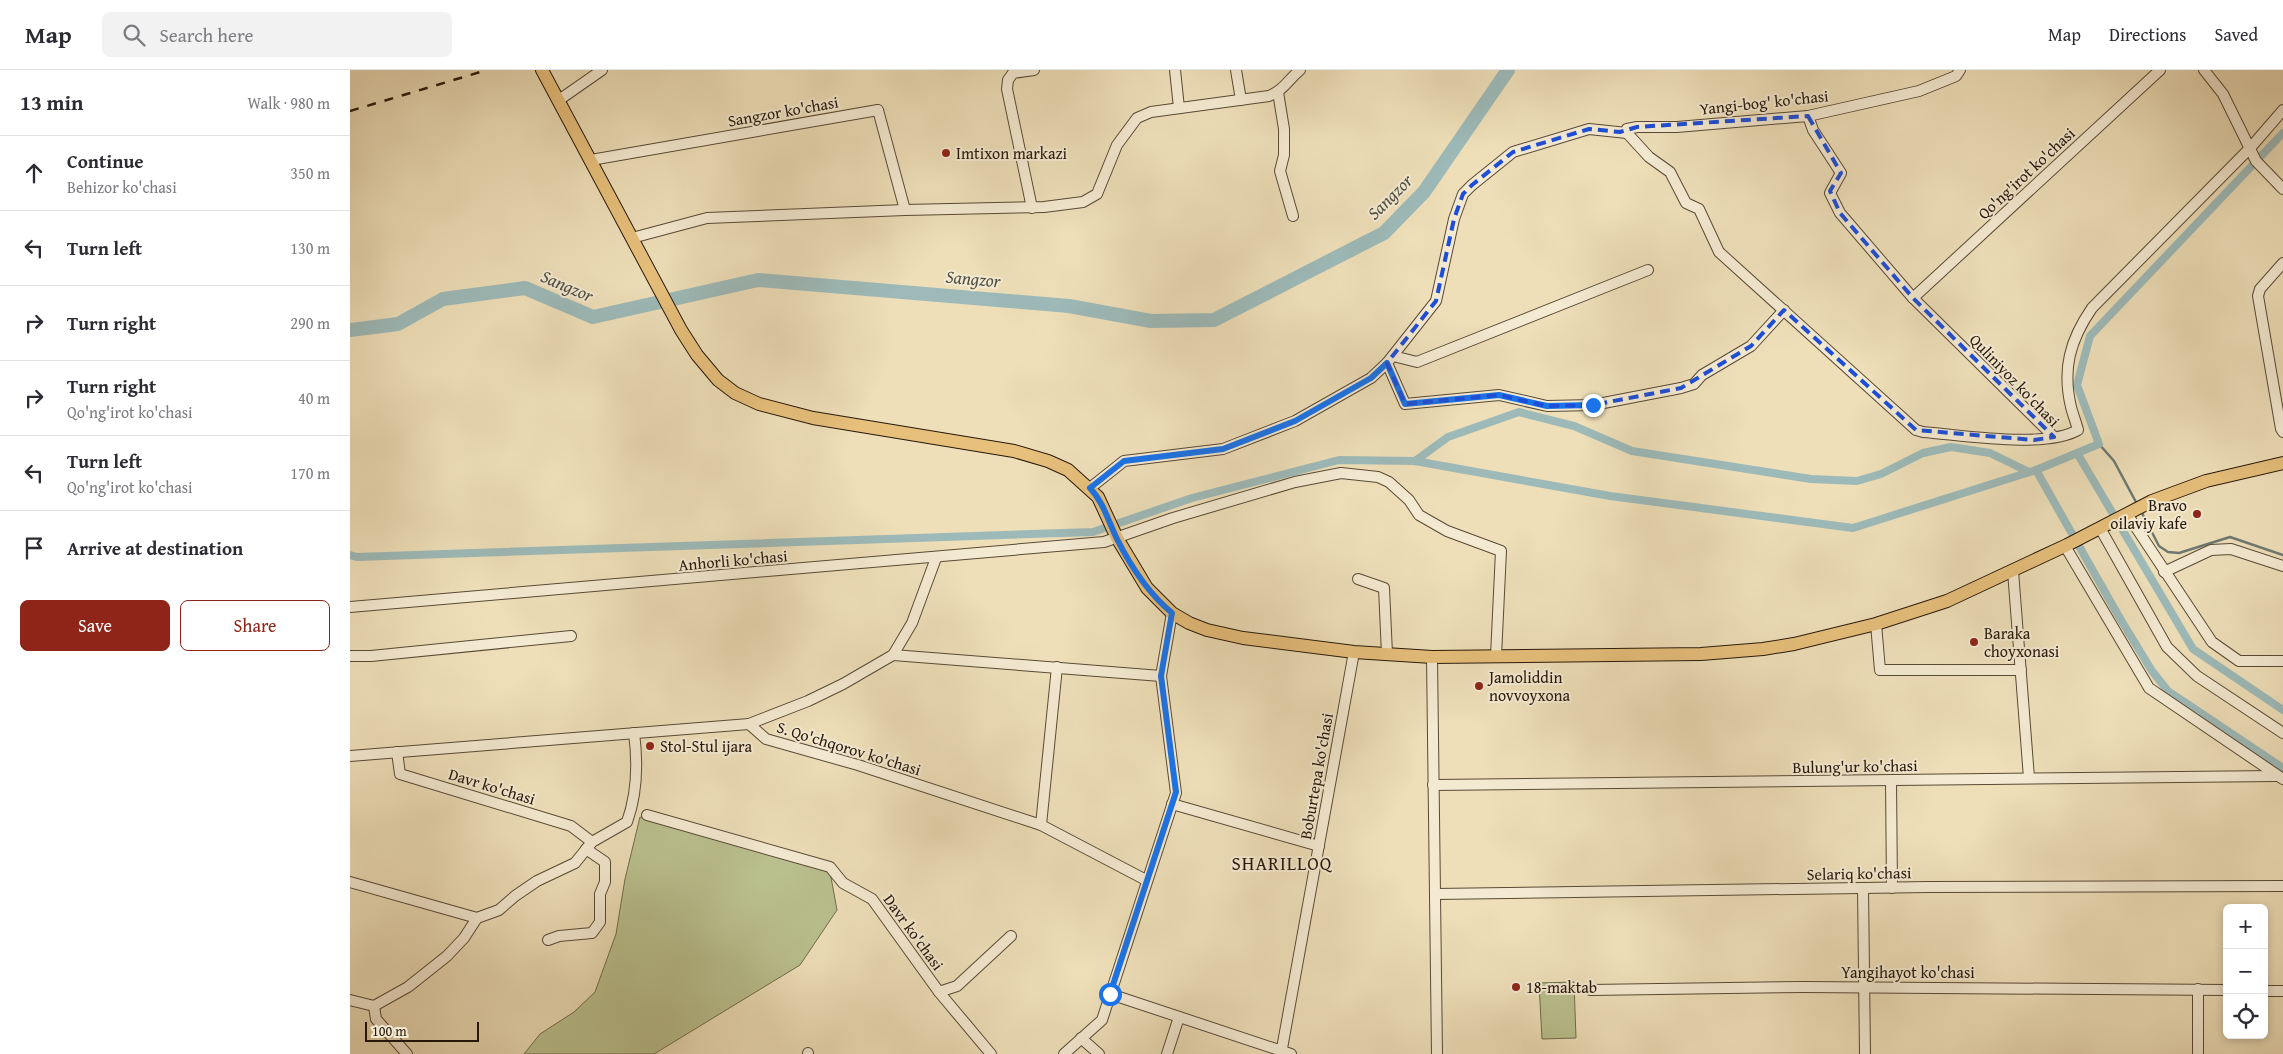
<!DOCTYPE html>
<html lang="en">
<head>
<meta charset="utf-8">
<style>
  :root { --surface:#fff; --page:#f2f2f3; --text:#2b2b33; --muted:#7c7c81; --line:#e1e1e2; --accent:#8f2418 }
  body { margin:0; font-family:"Gentium Book Plus",serif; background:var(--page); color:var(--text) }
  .controls { position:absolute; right:15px; bottom:15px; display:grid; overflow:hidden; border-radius:8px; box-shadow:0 2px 8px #0003 }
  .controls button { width:45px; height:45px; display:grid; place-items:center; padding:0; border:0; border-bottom:1px solid var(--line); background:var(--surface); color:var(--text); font:25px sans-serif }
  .scale { position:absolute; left:15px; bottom:12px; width:114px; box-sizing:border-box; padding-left:5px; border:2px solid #27180a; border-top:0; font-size:14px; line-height:18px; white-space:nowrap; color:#27180a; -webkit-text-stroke:4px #f4ead2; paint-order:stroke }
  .stop { position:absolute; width:15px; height:15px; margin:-11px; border:4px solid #1a73e8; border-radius:50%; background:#fff }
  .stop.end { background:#1a73e8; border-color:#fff; box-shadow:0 1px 5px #0008 }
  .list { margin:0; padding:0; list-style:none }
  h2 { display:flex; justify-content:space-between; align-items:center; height:65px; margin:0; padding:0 20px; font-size:21px }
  h2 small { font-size:16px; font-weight:400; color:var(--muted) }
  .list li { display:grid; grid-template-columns:32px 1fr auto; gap:15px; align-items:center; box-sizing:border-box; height:75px; padding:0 20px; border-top:1px solid var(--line) }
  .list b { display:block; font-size:19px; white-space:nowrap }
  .list p { margin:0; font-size:16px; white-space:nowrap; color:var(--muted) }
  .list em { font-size:16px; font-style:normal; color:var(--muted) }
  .actions { display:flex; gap:10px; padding:15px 20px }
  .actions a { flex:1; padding:11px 0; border:1px solid var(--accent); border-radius:8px; text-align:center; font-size:18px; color:var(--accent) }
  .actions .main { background:var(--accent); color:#fff }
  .icon { flex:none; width:28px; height:28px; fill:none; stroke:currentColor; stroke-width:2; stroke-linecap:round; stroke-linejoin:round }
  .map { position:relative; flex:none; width:1933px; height:984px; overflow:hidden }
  header { display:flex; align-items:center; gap:30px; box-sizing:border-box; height:70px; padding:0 25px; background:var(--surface); border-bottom:1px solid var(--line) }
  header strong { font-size:24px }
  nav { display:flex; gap:28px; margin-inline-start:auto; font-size:18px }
  .search { width:350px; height:45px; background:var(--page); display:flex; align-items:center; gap:12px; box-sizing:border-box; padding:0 18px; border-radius:8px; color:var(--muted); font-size:19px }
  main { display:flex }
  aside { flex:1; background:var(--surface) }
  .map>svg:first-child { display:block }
  .green { fill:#bac18f; stroke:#706c4c }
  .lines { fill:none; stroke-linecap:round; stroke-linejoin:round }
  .stream { stroke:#6e7973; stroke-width:2.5 }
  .canal { stroke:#9dbab9; stroke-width:8 }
  .river { stroke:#9dbab9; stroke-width:14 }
  .minor-casing { stroke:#594a36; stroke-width:12 }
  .major-casing { stroke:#27180a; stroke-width:14 }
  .minor { stroke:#f4ead2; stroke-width:10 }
  .major { stroke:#e7c07c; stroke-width:12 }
  .rail { stroke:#27180a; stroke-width:2.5; stroke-dasharray:9 9; stroke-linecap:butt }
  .route { stroke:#1a73e8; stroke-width:6 }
  .marked { fill:none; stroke:#1d4ed8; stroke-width:4; stroke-dasharray:10 6; stroke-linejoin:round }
  .poi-dot { fill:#8f2418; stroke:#f4ead2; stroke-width:2 }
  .labels { text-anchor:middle; stroke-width:4; stroke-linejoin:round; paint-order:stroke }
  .street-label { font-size:16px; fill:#27180a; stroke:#f4ead2 }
  .poi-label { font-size:16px; fill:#27180a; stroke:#f4ead2; text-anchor:start }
  .water-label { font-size:18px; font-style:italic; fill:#505147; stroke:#f4ead2 }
  .quarter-label { font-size:19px; letter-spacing:1px; fill:#27180a; stroke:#f4ead2 }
</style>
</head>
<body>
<header>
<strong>Map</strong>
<div class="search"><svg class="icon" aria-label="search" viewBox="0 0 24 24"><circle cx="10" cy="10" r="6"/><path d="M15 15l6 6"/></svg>Search here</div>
<nav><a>Map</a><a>Directions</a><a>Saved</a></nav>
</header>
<main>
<aside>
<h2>13 min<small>Walk · 980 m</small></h2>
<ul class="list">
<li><svg class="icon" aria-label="ahead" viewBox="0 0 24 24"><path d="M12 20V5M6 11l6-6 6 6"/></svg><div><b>Continue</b><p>Behizor ko'chasi</p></div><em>350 m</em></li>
<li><svg class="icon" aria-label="left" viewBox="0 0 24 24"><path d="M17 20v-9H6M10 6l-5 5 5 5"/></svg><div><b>Turn left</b></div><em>130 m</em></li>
<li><svg class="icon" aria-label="right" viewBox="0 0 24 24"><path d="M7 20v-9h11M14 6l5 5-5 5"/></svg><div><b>Turn right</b></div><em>290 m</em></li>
<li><svg class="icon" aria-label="right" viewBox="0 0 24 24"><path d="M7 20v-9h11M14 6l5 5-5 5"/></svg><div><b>Turn right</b><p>Qo'ng'irot ko'chasi</p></div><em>40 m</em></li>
<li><svg class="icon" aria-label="left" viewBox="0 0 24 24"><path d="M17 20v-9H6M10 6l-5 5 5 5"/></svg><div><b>Turn left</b><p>Qo'ng'irot ko'chasi</p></div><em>170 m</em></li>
<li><svg class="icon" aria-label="arrive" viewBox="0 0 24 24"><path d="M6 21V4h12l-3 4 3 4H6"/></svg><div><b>Arrive at destination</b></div></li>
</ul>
<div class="actions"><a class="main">Save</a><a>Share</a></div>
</aside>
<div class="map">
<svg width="1933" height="984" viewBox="0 0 1933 984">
  <rect width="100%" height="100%" fill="#eedfb9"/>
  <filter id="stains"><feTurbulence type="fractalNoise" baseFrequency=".004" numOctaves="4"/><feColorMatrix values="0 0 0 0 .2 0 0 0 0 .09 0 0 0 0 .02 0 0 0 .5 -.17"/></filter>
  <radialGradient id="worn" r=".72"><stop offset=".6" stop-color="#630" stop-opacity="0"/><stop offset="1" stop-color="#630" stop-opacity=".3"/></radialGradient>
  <!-- green -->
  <g class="green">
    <polygon points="290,747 480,802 487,840 450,895 304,984 174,984 190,964 224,942 245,922 266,864 275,809"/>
    <polygon points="1224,912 1226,968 1192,969 1189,913"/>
  </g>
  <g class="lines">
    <!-- stream -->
    <g class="stream">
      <polyline points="1749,374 1764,391 1787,434"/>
      <polyline points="1791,441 1809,476 1818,482 1829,483 1880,467 1933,485"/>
    </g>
    <!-- canal -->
    <g class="canal">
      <polyline points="1727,383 1843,579 1933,640"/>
      <polyline points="1065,391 1098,367 1169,342 1224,356 1282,381 1461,409 1507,411 1531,404 1573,383 1601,377 1640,383 1679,402"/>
      <polyline points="1686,400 1768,545 1802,601 1818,621 1933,698"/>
      <polyline points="0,485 7,487 743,462 842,428 989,390 1065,391 1260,426 1503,458 1686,400 1749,374 1727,315 1740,266 1933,63"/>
    </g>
    <!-- river -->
    <polyline class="river" points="0,260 48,254 93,229 175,218 243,247 408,210 719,236 801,251 864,250 1034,163 1074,122 1158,0"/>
    <defs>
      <g id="minor">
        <polyline points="825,0 829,38"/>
        <polyline points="886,0 891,30"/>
        <polyline points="1854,0 1873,24 1906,91 1933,119"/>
        <polyline points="928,22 934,59 934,85 930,101 943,146"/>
        <polyline points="209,30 252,0"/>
        <polyline points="1458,46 1463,60 1491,103 1480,123 1490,143 1563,228 1704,367"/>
        <path d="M1277 63 1299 87 1320 102 1336 133 1349 139 1369 182 1566 360 1573 362C1613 365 1695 379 1728 360 1726 352 1723 345 1721 337 1712 299 1720 270 1742 238L1901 77 1933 40"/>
        <polyline points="1277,63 1277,59 1287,57 1327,57 1458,46 1569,21 1606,6 1610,0"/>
        <path d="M241 90 528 40 555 140 694 137 733 132 747 124 767 75 787 48 801 42 919 26C935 19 937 11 950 0"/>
        <polyline points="682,138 657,19 658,10 663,3 684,0"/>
        <polyline points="282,168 357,148 555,140"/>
        <polyline points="1933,193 1910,219 1908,226 1931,359 1933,362"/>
        <polyline points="1563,228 1810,0"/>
        <polyline points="1043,286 1067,292 1298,200"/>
        <polyline points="1037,293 1055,334 1149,325 1197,336 1243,335 1331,318 1344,314 1352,305 1401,276 1434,240"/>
        <polyline points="740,418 774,391 873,379 945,351 1021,308 1037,293 1086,231 1104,149 1113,124 1122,115 1163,82 1239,59 1277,63"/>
        <polyline points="1777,444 1862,572 1889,591 1933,591"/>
        <polyline points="1750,458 1817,577 1847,606 1933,663"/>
        <polyline points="1715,476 1799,618 1933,709"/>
        <polyline points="1663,501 1679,708"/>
        <polyline points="1814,502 1861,480 1881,479 1933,496"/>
        <polyline points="1008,509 1034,518 1037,584"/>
        <polyline points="0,537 754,472 823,448 945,412 991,403 1028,407 1039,412 1059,430 1069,445 1097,461 1151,481 1146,586"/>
        <polyline points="1526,554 1530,600 1671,600"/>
        <polyline points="543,585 811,606"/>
        <polyline points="0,586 21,586 221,566"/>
        <polyline points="1082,587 1087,984"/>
        <polyline points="399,654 458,631 493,614 543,585 562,553 586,488"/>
        <polyline points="47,682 50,704 221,756 242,772"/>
        <polyline points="0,686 399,654 416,669 508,695 691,755 796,810"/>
        <polyline points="1541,710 1542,818"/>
        <polyline points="1083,715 1927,706"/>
        <polyline points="822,734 969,776"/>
        <polyline points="297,745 480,797 493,813 522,829 589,922 641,984"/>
        <polyline points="691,755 707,597"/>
        <polyline points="0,812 127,848"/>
        <polyline points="1513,818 1515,984"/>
        <polyline points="1085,824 1579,817 1933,816"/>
        <polyline points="198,870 209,866 242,863 250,852 250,824 255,812 255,792 236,779"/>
        <polyline points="1848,919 1848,984"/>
        <polyline points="1240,920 1454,917 1877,920"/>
        <polyline points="1914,921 1933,921"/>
        <polyline points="589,922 607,916 661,866"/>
        <polyline points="760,924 941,984"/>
        <path d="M0 930 24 936 58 917 97 886 114 868 127 848 149 840 165 826 187 811 225 793 242 772 277 752C287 724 288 693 284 663"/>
        <polyline points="24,936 26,949 57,984"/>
        <polyline points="731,968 749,984"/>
        <polyline points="458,984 458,983"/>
        <polyline points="714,984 752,950 826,723 811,606 822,543"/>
        <polyline points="817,984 829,947"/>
        <polyline points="931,984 1004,582"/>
      </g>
      <polyline id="major" points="192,0 331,260 347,285 368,310 385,323 409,334 463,348 664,381 698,391 718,400 748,427 767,468 797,518 822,543 839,553 857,560 893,568 1004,582 1082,587 1351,584 1413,579 1444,574 1526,554 1597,531 1717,475 1802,431 1856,411 1933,393"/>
    </defs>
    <!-- minor casing -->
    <use href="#minor" class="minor-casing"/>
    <!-- major casing -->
    <use href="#major" class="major-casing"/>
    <!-- minor -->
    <use href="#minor" class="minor"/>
    <!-- major -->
    <use href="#major" class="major"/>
    <!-- rail -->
    <polyline class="rail" points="0,41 137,0"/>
  </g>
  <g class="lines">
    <!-- route -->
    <path class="route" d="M760 924 826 722 811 606 822 543C798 523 781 497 767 469 758 451 754 433 740 418L774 391 873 379 945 351 1021 308 1037 293 1055 334 1149 325 1197 336 1243 335"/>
  </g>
  <!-- marked area -->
  <path class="marked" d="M1458 46 1491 103 1480 121 1490 143 1563 228 1704 367 1684 370 1566 360 1434 240 1401 276 1331 318 1243 335 1197 336 1149 325 1055 334 1037 293 1086 231 1104 149 1113 124 1122 115 1163 82 1239 59 1270 62 1287 57Z"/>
  <!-- markers -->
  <g class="poi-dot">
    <circle cx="596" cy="83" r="5"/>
    <circle cx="1847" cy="444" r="5"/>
    <circle cx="1624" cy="572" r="5"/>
    <circle cx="1129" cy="616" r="5"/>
    <circle cx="300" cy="676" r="5"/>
    <circle cx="1166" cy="917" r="5"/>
  </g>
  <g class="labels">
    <!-- street labels -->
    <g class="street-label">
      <text transform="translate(1414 32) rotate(-6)" y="6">Yangi-bog' ko'chasi</text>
      <text transform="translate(433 41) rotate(-10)" y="6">Sangzor ko'chasi</text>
      <text transform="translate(1676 103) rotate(-43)" y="6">Qo'ng'irot ko'chasi</text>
      <text transform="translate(1665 310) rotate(46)" y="6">Quliniyoz ko'chasi</text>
      <text transform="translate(383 490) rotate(-5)" y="6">Anhorli ko'chasi</text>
      <text transform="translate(499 678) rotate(17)" y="6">S. Qo'chqorov ko'chasi</text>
      <text transform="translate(1505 696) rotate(-1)" y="6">Bulung'ur ko'chasi</text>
      <text transform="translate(966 706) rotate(-80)" y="6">Boburtepa ko'chasi</text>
      <text transform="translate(142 716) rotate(17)" y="6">Davr ko'chasi</text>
      <text transform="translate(1509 803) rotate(-1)" y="6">Selariq ko'chasi</text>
      <text transform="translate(564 862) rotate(54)" y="6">Davr ko'chasi</text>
      <text x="1558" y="908">Yangihayot ko'chasi</text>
    </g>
    <!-- poi labels -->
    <g class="poi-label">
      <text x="606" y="89">Imtixon markazi</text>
      <text x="1837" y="441" text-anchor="end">Bravo<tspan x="1837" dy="18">oilaviy kafe</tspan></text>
      <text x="1634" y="569">Baraka<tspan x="1634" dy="18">choyxonasi</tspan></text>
      <text x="1139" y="613">Jamoliddin<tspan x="1139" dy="18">novvoyxona</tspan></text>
      <text x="310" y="682">Stol-Stul ijara</text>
      <text x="1176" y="923">18-maktab</text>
    </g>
    <!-- water labels -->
    <g class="water-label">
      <text transform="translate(1040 127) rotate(-45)" y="6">Sangzor</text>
      <text transform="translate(623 209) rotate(5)" y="6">Sangzor</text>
      <text transform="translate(217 216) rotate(23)" y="6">Sangzor</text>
    </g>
    <!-- quarter labels -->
    <g class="quarter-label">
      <text x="932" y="800">SHARILLOQ</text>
    </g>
  </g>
  <rect width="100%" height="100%" filter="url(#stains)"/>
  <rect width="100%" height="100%" fill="url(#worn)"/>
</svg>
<div class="controls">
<button>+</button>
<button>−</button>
<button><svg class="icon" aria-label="locate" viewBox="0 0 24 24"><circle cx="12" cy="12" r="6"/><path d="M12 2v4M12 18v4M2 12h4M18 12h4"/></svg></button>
</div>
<div class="scale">100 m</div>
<div class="stop" style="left:760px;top:924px"></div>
<div class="stop end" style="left:1243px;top:335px"></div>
</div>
</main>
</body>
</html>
